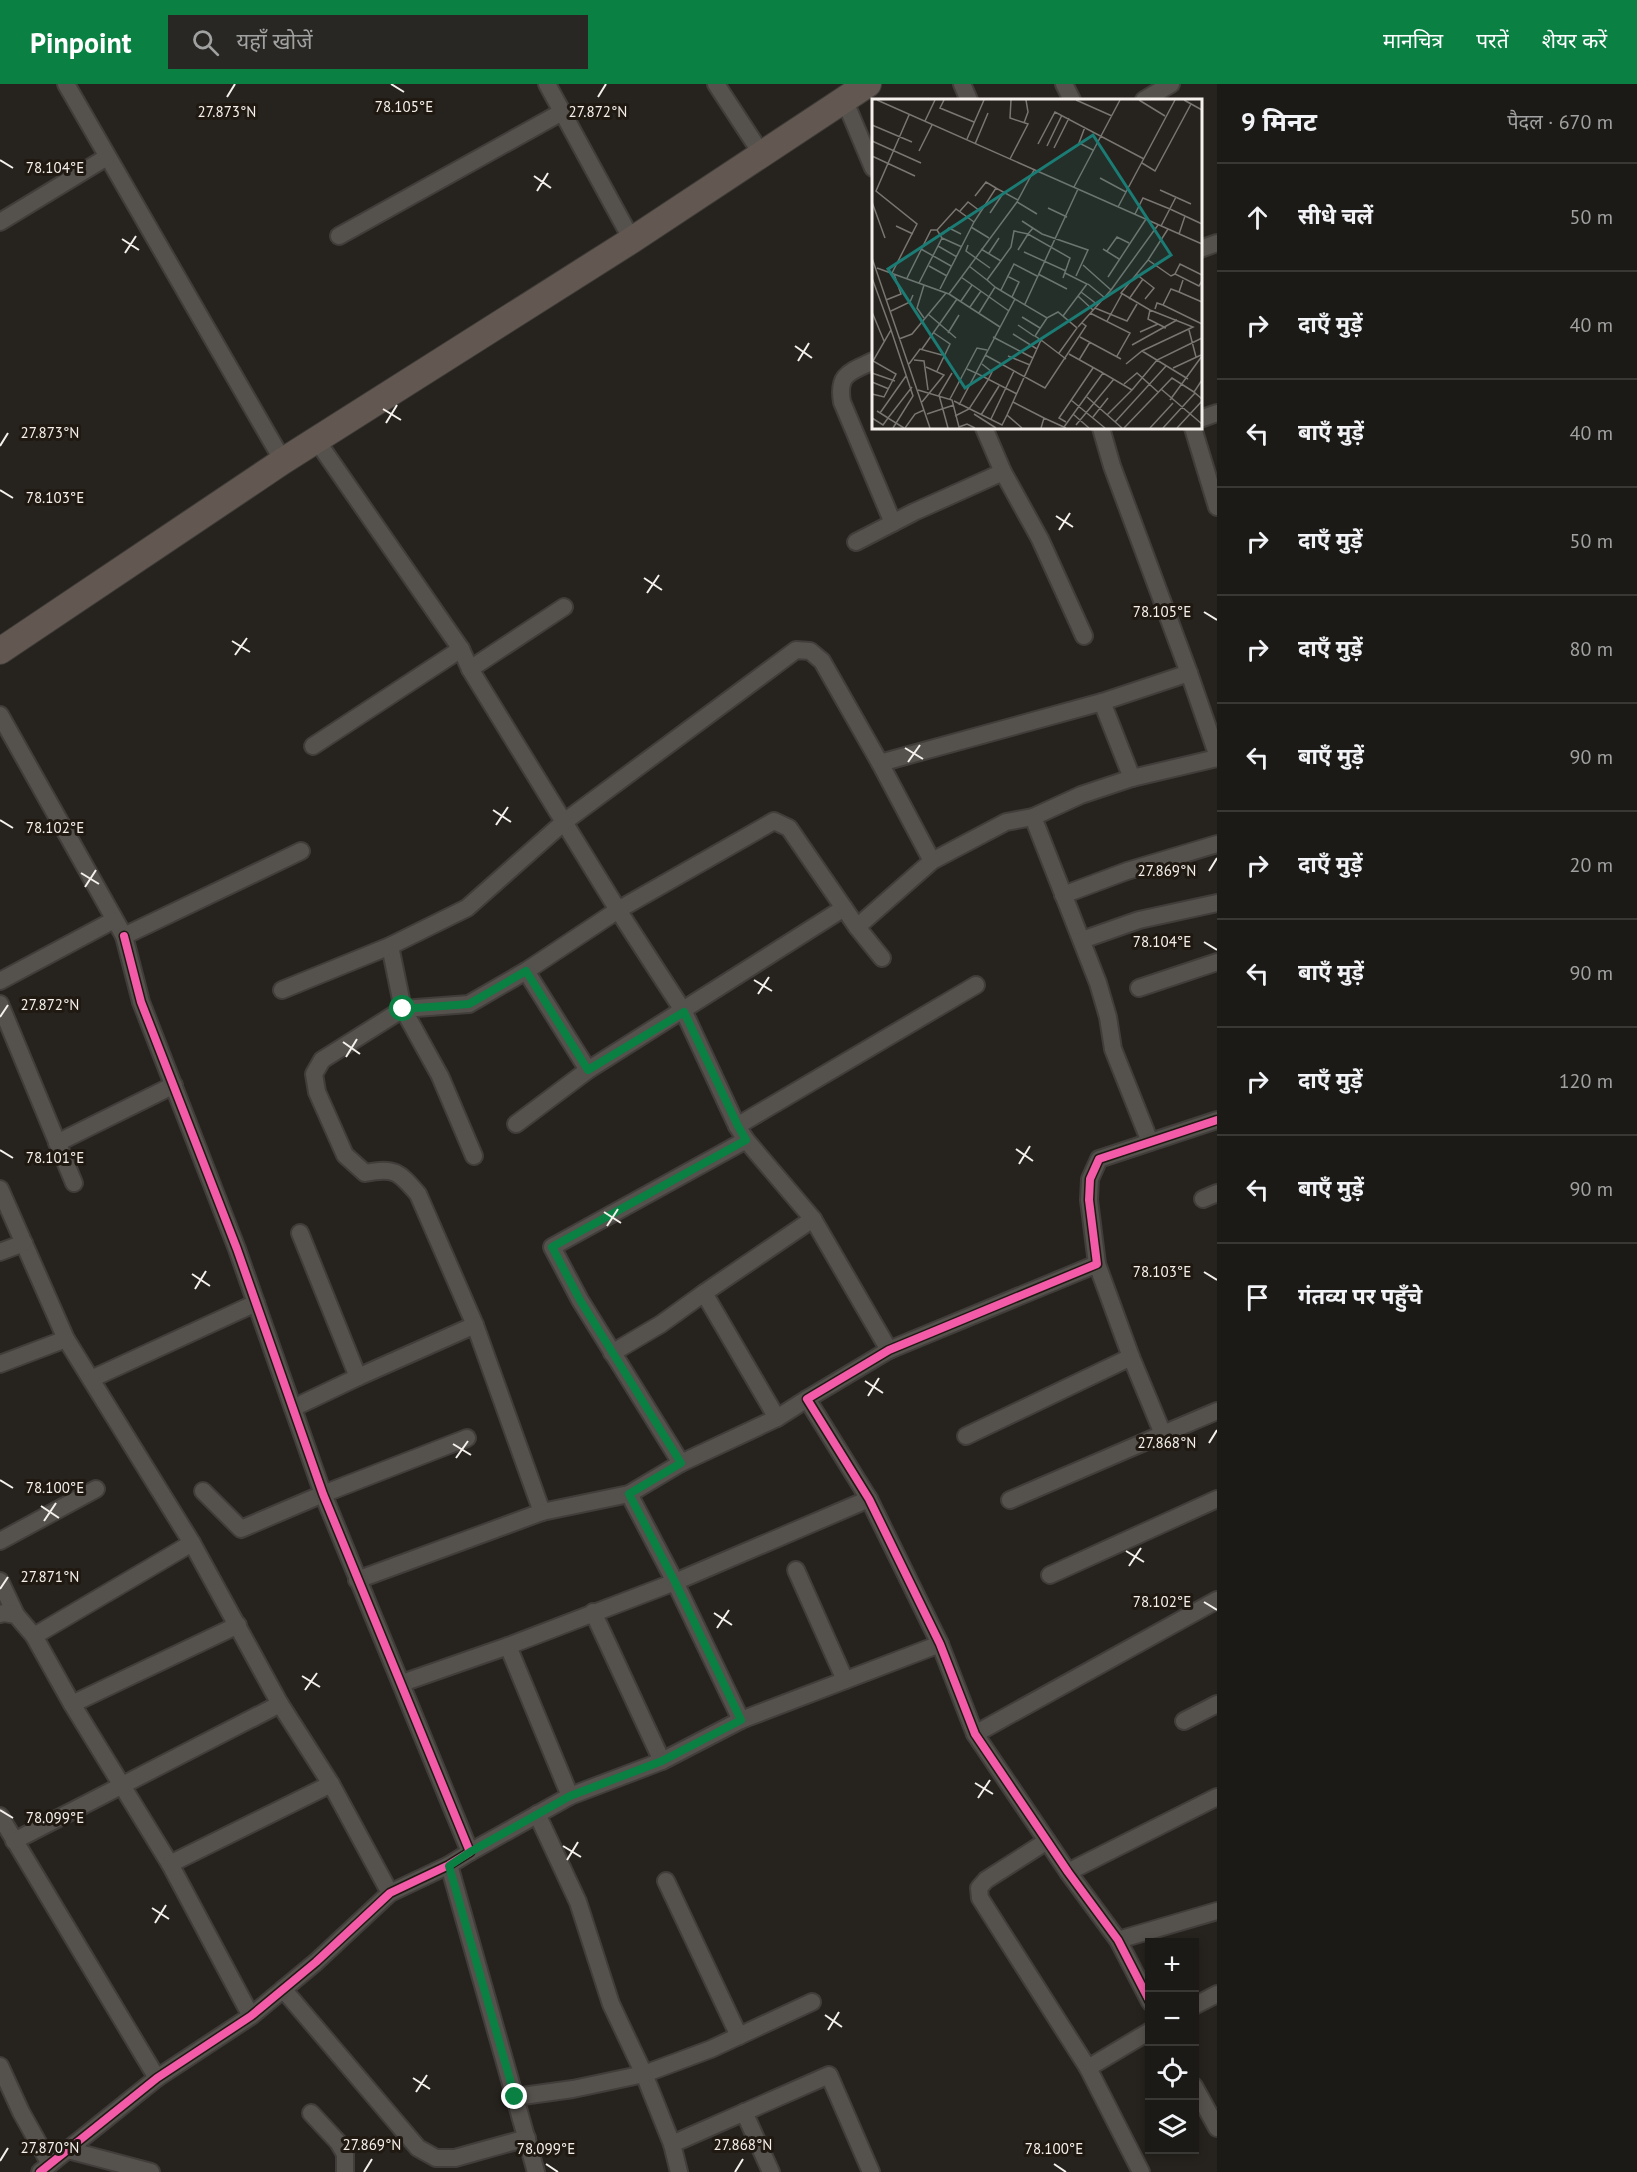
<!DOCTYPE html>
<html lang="hi">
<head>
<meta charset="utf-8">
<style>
  :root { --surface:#1c1a16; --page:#292723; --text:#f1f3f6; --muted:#a0a1a1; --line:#3a3835; --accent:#0b8043 }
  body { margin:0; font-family:"PT Sans","Noto Sans Devanagari",sans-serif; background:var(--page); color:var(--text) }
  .controls { position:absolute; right:18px; bottom:18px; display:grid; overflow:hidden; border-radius:0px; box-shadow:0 3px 9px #0003 }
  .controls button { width:54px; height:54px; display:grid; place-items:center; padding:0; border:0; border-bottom:2px solid var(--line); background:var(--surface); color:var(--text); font:30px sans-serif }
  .stop { position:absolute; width:18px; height:18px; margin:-14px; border:4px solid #0b8043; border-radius:50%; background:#fff }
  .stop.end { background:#0b8043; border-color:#fff; box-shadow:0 2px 6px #0008 }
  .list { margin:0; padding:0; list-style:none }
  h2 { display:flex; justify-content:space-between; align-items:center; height:78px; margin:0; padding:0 24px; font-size:26px }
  h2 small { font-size:20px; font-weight:400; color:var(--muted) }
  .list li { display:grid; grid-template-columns:39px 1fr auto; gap:18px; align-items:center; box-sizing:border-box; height:108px; padding:0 24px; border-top:2px solid var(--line) }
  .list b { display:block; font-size:22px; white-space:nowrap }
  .list em { font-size:20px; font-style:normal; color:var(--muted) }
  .icon { flex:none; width:33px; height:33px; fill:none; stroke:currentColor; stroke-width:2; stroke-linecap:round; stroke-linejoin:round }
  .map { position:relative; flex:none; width:1217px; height:2088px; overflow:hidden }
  header { display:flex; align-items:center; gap:36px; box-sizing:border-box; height:84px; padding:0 30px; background:var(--accent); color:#fff }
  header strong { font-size:28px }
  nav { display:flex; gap:33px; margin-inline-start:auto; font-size:21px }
  .search { width:420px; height:54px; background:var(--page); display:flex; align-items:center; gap:15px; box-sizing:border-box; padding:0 21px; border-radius:0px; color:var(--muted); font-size:22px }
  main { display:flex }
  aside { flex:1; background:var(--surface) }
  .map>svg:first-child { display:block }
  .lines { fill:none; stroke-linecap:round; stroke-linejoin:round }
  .street-casing { stroke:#413d3a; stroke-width:20 }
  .primary-casing { stroke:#413d3a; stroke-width:28 }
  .street { stroke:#55524e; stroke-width:16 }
  .primary { stroke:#625851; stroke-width:26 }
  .cycleway-casing { stroke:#201912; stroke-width:11 }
  .cycleway { stroke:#f35aa7; stroke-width:8 }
  .route { stroke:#0b8043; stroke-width:8 }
  .ticks { fill:none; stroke:#f5f0eb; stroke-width:2 }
  .inset-road { fill:none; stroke:#797570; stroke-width:1.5 }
  .view { fill:#1a7c74; fill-opacity:0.15; stroke:#1a7c74; stroke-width:3 }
  .inset-edge { fill:none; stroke:#f5f0eb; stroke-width:3 }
  .ticks-label { font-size:15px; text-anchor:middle; fill:#f5f0eb; stroke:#201912; stroke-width:6; stroke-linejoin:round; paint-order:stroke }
</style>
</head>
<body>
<header>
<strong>Pinpoint</strong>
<div class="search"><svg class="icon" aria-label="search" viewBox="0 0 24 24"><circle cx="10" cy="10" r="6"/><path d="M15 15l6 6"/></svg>यहाँ खोजें</div>
<nav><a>मानचित्र</a><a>परतें</a><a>शेयर करें</a></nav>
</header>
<main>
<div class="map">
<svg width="1217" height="2088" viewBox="0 0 1217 2088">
  <rect width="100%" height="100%" fill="#26231e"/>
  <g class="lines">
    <defs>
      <g id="street">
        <polyline points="66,0 283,377"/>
        <polyline points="547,0 632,156"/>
        <polyline points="716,0 761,69"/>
        <polyline points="962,0 969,16"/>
        <polyline points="1064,0 1072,16"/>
        <polyline points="844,15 873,84"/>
        <polyline points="1144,16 1171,0"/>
        <polyline points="0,138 107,73"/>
        <polyline points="339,152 562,28"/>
        <polyline points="1200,165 1217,159"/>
        <path d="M873 277C851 288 837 289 842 318L893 439"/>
        <polyline points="1200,335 1217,329"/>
        <polyline points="984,344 1003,388 1040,455 1084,552"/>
        <polyline points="1101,344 1112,382 1189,589"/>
        <polyline points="1193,344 1217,423"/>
        <polyline points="317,357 461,565 470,585 618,826 684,928 737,1042 746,1056 813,1135 889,1266"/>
        <polyline points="856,458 914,428 1003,388"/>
        <polyline points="470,585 564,523"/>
        <polyline points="1102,618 1132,694"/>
        <polyline points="0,631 124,852 301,767"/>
        <polyline points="313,662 461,565"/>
        <polyline points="880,679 1102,618 1189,589 1217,670"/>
        <polyline points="1033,733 1081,711 1132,694 1217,674"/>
        <polyline points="1063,811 1127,787 1217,760"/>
        <polyline points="857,843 932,777 1006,738 1033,733 1098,899 1108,933 1113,965 1150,1058"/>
        <polyline points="1082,856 1139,836 1217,819"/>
        <path d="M390 862 403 925 322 976 314 990 317 1008 345 1071 365 1089C395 1083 399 1088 418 1110L475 1241 542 1428 629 1410"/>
        <polyline points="526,887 588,986"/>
        <polyline points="0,897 114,836"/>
        <polyline points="1139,904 1217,878"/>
        <polyline points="282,906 390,862 467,824 564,738 796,566 810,567 822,577 880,679 932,777"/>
        <polyline points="0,920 74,1099"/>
        <polyline points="516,1040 588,986 844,824"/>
        <polyline points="737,1042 976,901"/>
        <polyline points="57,1059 174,1001"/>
        <polyline points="474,1072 440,992 403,925 469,920 526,887 618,826 774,737 789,744 857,843 882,874"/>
        <polyline points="0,1105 66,1255 192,1459 280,1620 331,1700 390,1809"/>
        <polyline points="1203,1115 1217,1109"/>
        <polyline points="300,1149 358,1293"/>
        <polyline points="0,1168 24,1159"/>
        <polyline points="1097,1180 1131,1273 1163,1350 1217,1327"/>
        <polyline points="704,1209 813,1135"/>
        <polyline points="612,1269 661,1240 704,1209 777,1334"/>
        <polyline points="0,1280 66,1255"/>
        <polyline points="91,1295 256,1219"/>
        <polyline points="293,1324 358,1293 475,1241"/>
        <polyline points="966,1352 1131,1273"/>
        <polyline points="681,1379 580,1216 552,1163 746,1056"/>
        <polyline points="203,1407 241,1445 323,1410 467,1354"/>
        <polyline points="1010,1416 1163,1350"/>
        <polyline points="0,1457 96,1405"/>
        <polyline points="796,1486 845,1596"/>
        <polyline points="1050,1491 1217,1415"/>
        <polyline points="357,1496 542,1428"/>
        <polyline points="0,1497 16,1531"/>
        <polyline points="593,1528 662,1677"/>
        <polyline points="0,1530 4,1529 16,1531 34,1552 72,1620 170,1780 251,1932"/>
        <polyline points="34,1552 192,1459"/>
        <polyline points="508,1562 570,1712"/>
        <polyline points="402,1599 508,1562 675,1498 869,1415"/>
        <polyline points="72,1620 238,1541"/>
        <polyline points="741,1636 675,1498 629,1410 681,1379 777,1334 807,1315"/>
        <polyline points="1184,1637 1217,1620"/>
        <polyline points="975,1650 1217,1516"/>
        <polyline points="537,1730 578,1818 611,1920 644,1990 672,2060 679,2088"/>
        <polyline points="0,1732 157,1994"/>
        <polyline points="14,1757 280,1620"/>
        <polyline points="1047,1757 986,1796 979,1804 980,1814 1088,1984 1141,2088"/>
        <polyline points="470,1768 570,1712 662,1677 741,1636 940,1560"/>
        <polyline points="170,1780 331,1700"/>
        <polyline points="449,1781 536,2088"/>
        <polyline points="1068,1788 1217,1713"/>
        <polyline points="666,1797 739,1952"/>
        <polyline points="1118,1856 1217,1827"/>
        <polyline points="283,1905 418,2064 436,2074 455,2074 527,2054"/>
        <polyline points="1150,1918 1118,1856 1068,1788 975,1650 940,1560 869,1415 807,1315 889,1266 1097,1180 1089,1116 1090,1095 1099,1075 1217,1036"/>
        <polyline points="1194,1922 1217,1910"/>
        <polyline points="0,1982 21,2028 50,2080"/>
        <polyline points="1088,1984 1150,1947"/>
        <polyline points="1194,2002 1217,2044"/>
        <polyline points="515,2013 573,2005 644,1990 711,1965 812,1918"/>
        <polyline points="744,2028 771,2088"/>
        <polyline points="311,2029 338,2058 345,2070 345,2088"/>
        <polyline points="672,2060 829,1991 871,2088"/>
        <polyline points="68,2066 151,2088"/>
        <polyline points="40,2088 157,1994 251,1932 316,1878 390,1809 449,1781 470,1768 323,1410 237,1165 141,918 124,852"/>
      </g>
      <polyline id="primary" points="0,567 283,377 632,156 868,0"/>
    </defs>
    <!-- street casing -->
    <use href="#street" class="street-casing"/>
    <!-- primary casing -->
    <use href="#primary" class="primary-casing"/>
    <!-- street -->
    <use href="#street" class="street"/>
    <!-- primary -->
    <use href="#primary" class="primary"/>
    <defs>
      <g id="cycleway">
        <polyline points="1150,1918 1118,1856 1068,1788 975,1650 940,1560 869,1415 807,1315 889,1266 1097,1180 1089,1116 1090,1095 1099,1075 1217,1036"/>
        <polyline points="40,2088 157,1994 251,1932 316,1878 390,1809 449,1781 470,1768 323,1410 237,1165 141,918 124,852"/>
      </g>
    </defs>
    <!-- cycleway casing -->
    <use href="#cycleway" class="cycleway-casing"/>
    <!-- cycleway -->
    <use href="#cycleway" class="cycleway"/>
  </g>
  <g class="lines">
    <!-- route -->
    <polyline class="route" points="403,925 469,920 526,887 588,986 684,928 738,1042 746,1056 552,1163 580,1216 681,1379 629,1410 675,1498 741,1636 662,1677 570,1712 470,1768 449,1782 515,2013"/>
  </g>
  <!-- ticks -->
  <path class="ticks" d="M391 0 404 8M227 13 235 0M598 13 606 0M0 76 13 84M534 92 551 104M537 107 548 89M122 155 139 166M125 169 136 152M795 262 812 274M798 277 809 259M383 325 401 336M386 339 397 321M0 362 8 349M0 406 13 414M1056 432 1073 443M1059 446 1070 429M644 494 662 506M647 509 659 491M1204 528 1217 536M232 557 250 568M235 571 247 554M905 664 923 675M908 678 920 661M493 726 511 738M0 736 13 744M496 741 508 723M1209 787 1217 774M81 789 99 800M85 803 96 786M1204 858 1217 866M754 896 772 907M758 910 769 893M0 933 8 921M343 958 360 970M346 973 357 955M1016 1065 1033 1077M0 1066 13 1074M1019 1080 1030 1062M604 1128 621 1139M607 1142 618 1125M1204 1188 1217 1196M192 1190 210 1202M195 1205 206 1187M865 1297 883 1309M868 1312 879 1294M1209 1359 1217 1346M453 1360 471 1371M456 1374 468 1357M0 1396 13 1404M41 1422 59 1434M44 1437 56 1419M1126 1467 1144 1478M1129 1482 1141 1464M0 1505 8 1493M1204 1518 1217 1526M714 1529 732 1541M717 1544 729 1526M302 1592 320 1603M305 1606 317 1589M975 1699 993 1710M978 1714 990 1696M0 1726 13 1734M563 1762 581 1773M567 1776 578 1758M152 1824 169 1835M155 1839 166 1821M825 1931 842 1943M828 1946 839 1928M413 1994 430 2005M416 2008 427 1991M0 2077 8 2064M546 2080 558 2088M1054 2080 1066 2088M364 2088 372 2075M735 2088 743 2075"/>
  <!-- overview -->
  <g transform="translate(872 15)">
    <rect width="330" height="330" fill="#26231e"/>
    <path class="inset-road" d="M5 1 330 145M72 1 68 9 102 23M204 1 240 17M267 1 293 17M312 1 330 11M53 22 63 1M152 24 156 13 154 1M0 26 40 43M213 28 207 44 221 51M95 40 112 1M0 42 49 64M103 45 116 14M166 45 183 13 272 60M175 47 190 16M182 49 197 19M47 52 60 26M0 57 43 77M138 60 156 25 138 19 139 1M270 64 283 72 319 5M162 71 145 103 165 115M228 79 254 93M202 88 248 1M288 91 319 105M103 97 114 83 124 89M0 103 13 139M246 108 303 1M176 109 195 118M88 112 96 103 108 112M118 114 132 93M263 115 271 99 298 110 313 117 307 135M313 117 330 125M150 122 170 135 216 151 204 177M24 127 41 135M289 127 304 98M99 128 117 139M65 131 84 110 102 123M71 135 77 129 89 135M70 139 90 148M96 146 94 152 118 169M66 147 85 158M49 150 79 167M109 150 129 162M231 150 247 160M146 151 156 135 198 159 191 179M235 152 245 138 257 144M152 153 194 172M117 154 127 139M0 159 58 329M276 161 296 130M57 167 75 177M97 167 115 181M5 169 77 195 145 103M20 174 45 125 4 92 37 16M166 175 195 190M264 175 282 189 273 200M330 176 308 165 303 175 327 187 330 182M135 177 147 183 140 198M89 178 137 212M236 178 274 120M0 179 19 231 1 262 24 275 12 298 0 295M35 179 59 131H65L70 139 47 184M311 181 307 193 330 203M216 185 233 199M52 186 45 209 52 219M123 188 115 181 139 148 142 132 156 135 161 129M68 190 102 123 124 89 146 101M129 191 142 165 165 177M239 191 286 126M209 193 226 206M77 195 128 228M206 197 221 211M257 200 271 180M14 201 29 195 22 175M89 202 100 186M153 205 206 90M291 206 299 190 307 193M98 208 109 192M223 209 255 222 265 205M283 210 285 204 291 206 330 225M278 211 276 220 294 229M19 212 38 203 41 196M0 213 12 242M107 214 123 188 143 200M218 214 258 234 245 257M56 215 84 239M191 217 215 185 193 174M150 218 168 229M235 222 250 195M146 226 162 237M206 228 239 191 211 166M19 231 41 297 21 329M317 231 324 258M268 233 286 225M62 234 78 245 65 272M76 234 87 216M141 235 165 250M121 238 161 259M208 238 249 260M27 240 40 235 74 194M169 241 194 260M260 246 305 221M50 250 85 200M270 252 316 280M197 255 231 274M113 256 173 289 214 227 210 224M136 257 158 266M42 261 52 262 56 291M207 261 218 243M37 265 48 250 70 256M254 265 270 252 321 228 278 211 249 194 276 161 299 177 303 175M301 269 329 256M0 274 23 282M330 281 322 293 330 300M0 283 17 290M252 285 265 274 286 293M289 290 330 325M46 291 80 301 87 328 95 325 103 329M260 291 285 261 330 239M145 295 104 274 143 200 175 219 186 213 205 229 187 254M215 298 250 329M78 300 105 249 115 251M199 301 233 329M298 301 330 257M82 302 130 326 135 316M50 303 72 276 54 268M141 303 172 319 169 329M87 306 104 274 95 270M5 312 16 319 40 288M8 314 34 277M55 315 82 306M102 315 124 329M201 315 217 329M109 316 127 287M83 317 97 310 116 281 120 273 110 265M221 318 236 299M0 319 11 326 16 319 32 329M172 319 194 329M119 320 142 272M194 323 187 319 221 269M243 323 294 267M204 326 242 280M192 328 231 274 260 291 235 316M33 329 43 315 52 311M76 329 67 296 80 274M150 329 135 316 169 241 163 237 175 219M252 329 300 279 322 293M278 329 301 304M291 329 323 294M305 329 330 302"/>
    <path class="view" d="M221 36 299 156 93 289 16 170Z"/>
    <rect width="330" height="330" class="inset-edge"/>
  </g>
  <g class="ticks-label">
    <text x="404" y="28">78.105°E</text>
    <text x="598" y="33">27.872°N</text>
    <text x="227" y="33">27.873°N</text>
    <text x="55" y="89">78.104°E</text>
    <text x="50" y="354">27.873°N</text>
    <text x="55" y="419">78.103°E</text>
    <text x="1162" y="533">78.105°E</text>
    <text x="55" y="749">78.102°E</text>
    <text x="1167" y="792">27.869°N</text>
    <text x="1162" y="863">78.104°E</text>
    <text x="50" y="926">27.872°N</text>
    <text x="55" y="1079">78.101°E</text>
    <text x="1162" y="1193">78.103°E</text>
    <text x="1167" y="1364">27.868°N</text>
    <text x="55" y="1409">78.100°E</text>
    <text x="50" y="1498">27.871°N</text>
    <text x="1162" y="1523">78.102°E</text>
    <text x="55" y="1739">78.099°E</text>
    <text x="372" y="2066">27.869°N</text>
    <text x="743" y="2066">27.868°N</text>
    <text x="50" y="2069">27.870°N</text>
    <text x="546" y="2070">78.099°E</text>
    <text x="1054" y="2070">78.100°E</text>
  </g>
</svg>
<div class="controls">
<button>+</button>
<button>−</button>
<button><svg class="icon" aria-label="locate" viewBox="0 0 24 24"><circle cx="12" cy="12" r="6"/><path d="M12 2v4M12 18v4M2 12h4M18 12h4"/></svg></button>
<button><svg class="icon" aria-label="layers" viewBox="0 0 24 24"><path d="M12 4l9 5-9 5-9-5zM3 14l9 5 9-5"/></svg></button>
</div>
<div class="stop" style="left:403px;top:925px"></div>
<div class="stop end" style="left:515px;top:2013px"></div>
</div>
<aside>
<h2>9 मिनट<small>पैदल · 670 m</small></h2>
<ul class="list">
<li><svg class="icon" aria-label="ahead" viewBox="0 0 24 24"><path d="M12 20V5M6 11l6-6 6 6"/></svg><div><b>सीधे चलें</b></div><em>50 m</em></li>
<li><svg class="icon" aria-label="right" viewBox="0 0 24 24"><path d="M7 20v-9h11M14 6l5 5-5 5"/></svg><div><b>दाएँ मुड़ें</b></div><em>40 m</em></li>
<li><svg class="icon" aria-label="left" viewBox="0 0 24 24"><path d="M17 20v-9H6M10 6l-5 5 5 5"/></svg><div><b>बाएँ मुड़ें</b></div><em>40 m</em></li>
<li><svg class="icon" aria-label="right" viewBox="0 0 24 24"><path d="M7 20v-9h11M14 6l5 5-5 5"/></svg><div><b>दाएँ मुड़ें</b></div><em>50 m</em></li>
<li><svg class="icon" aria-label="right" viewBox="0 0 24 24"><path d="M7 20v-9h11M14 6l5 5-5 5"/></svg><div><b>दाएँ मुड़ें</b></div><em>80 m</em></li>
<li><svg class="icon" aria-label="left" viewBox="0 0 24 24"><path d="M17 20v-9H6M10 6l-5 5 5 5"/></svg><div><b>बाएँ मुड़ें</b></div><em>90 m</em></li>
<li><svg class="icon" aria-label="right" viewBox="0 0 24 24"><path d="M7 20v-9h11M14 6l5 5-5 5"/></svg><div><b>दाएँ मुड़ें</b></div><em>20 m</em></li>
<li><svg class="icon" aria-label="left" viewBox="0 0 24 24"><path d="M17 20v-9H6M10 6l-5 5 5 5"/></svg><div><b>बाएँ मुड़ें</b></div><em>90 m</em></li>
<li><svg class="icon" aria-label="right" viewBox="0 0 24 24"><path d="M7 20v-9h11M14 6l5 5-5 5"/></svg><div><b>दाएँ मुड़ें</b></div><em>120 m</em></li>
<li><svg class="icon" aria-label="left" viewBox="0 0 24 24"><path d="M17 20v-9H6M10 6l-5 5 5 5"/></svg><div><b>बाएँ मुड़ें</b></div><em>90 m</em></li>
<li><svg class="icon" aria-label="arrive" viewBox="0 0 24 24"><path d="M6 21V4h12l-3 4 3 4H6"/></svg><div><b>गंतव्य पर पहुँचे</b></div></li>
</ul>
</aside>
</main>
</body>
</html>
